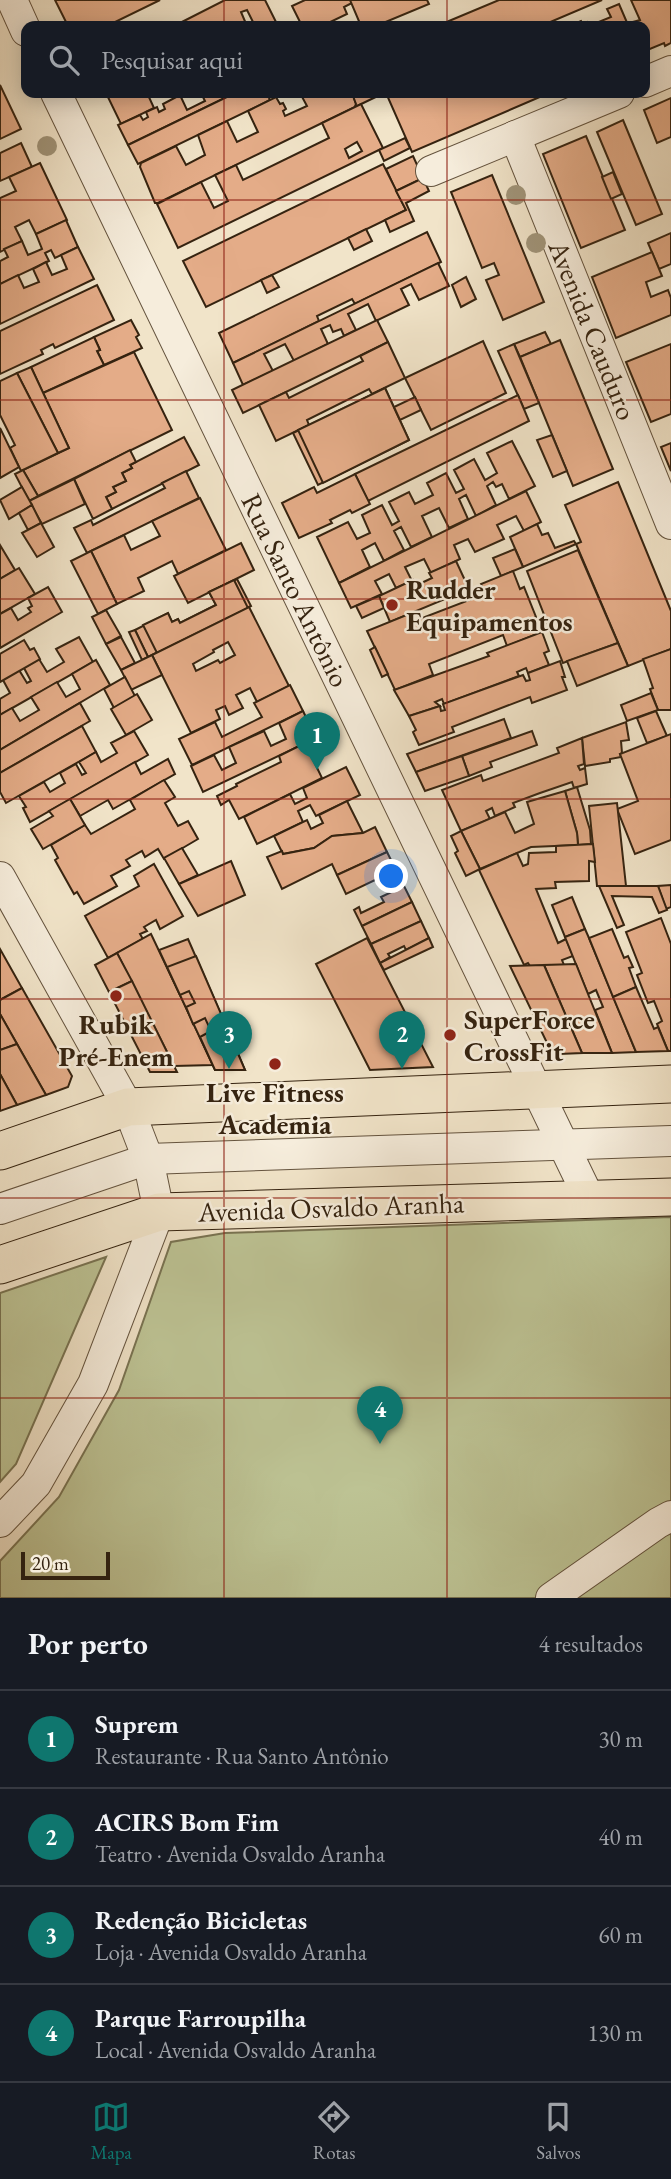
<!DOCTYPE html>
<html lang="pt">
<head>
<meta charset="utf-8">
<style>
  :root { --surface:#171b24; --page:#20242c; --text:#f1f3f6; --muted:#9ea1a6; --line:#363941; --accent:#0f766e }
  body { margin:0; font-family:"EB Garamond",serif; background:var(--page); color:var(--text) }
  .scale { position:absolute; left:21px; bottom:18px; width:89px; box-sizing:border-box; padding-left:7px; border:4px solid #352310; border-top:0; font-size:19px; line-height:24px; white-space:nowrap; color:#352310; -webkit-text-stroke:5px #f6eddc; paint-order:stroke }
  .you { position:absolute; left:392px; top:877px; width:24px; height:24px; margin:-18px; border:5px solid #fff; border-radius:50%; background:#1a73e8; box-shadow:0 0 0 10px #1a73e833 }
  .badge { display:grid; place-items:center; width:46px; height:46px; border-radius:50%; background:var(--accent); color:#fff; font-size:23px; font-weight:700 }
  .pin { position:absolute; translate:-50% -58px; filter:drop-shadow(0 2px 4px #0008) }
  .pin::after { content:''; position:absolute; top:37px; width:24px; height:21px; background:inherit; clip-path:polygon(0 0,100% 0,50% 100%) }
  .list { margin:0; padding:0; list-style:none }
  h2 { display:flex; justify-content:space-between; align-items:center; height:91px; margin:0; padding:0 28px; font-size:30px }
  h2 small { font-size:23px; font-weight:400; color:var(--muted) }
  .list li { display:grid; grid-template-columns:46px 1fr auto; gap:21px; align-items:center; box-sizing:border-box; height:98px; padding:0 28px; border-top:2px solid var(--line) }
  .list b { display:block; font-size:26px; white-space:nowrap }
  .list p { margin:0; font-size:23px; white-space:nowrap; color:var(--muted) }
  .list em { font-size:23px; font-style:normal; color:var(--muted) }
  .icon { flex:none; width:38px; height:38px; fill:none; stroke:currentColor; stroke-width:2; stroke-linecap:round; stroke-linejoin:round }
  .map { position:relative; flex:none; width:671px; height:1598px; overflow:hidden }
  .search { position:absolute; background:var(--surface); box-shadow:0 4px 18px #0003; left:21px; right:21px; top:21px; height:77px; display:flex; align-items:center; gap:18px; box-sizing:border-box; padding:0 24px; border-radius:14px; color:var(--muted); font-size:26px }
  .sheet { height:483px; background:var(--surface) }
  nav { display:flex; justify-content:space-around; align-items:center; box-sizing:border-box; height:98px; border-top:2px solid var(--line); background:var(--surface); font-size:19px; color:var(--muted) }
  nav a { display:grid; justify-items:center; gap:4px }
  nav .on { color:var(--accent) }
  .map>svg:first-child { display:block }
  .green { fill:#bdc394; stroke:#797352; stroke-width:2 }
  .building { fill:#e4ac88; stroke:#352310; stroke-width:2; fill-rule:evenodd }
  .lines { fill:none; stroke-linecap:round; stroke-linejoin:round }
  .minor-casing { stroke:#64533e; stroke-width:32 }
  .major-casing { stroke:#352310; stroke-width:39 }
  .minor { stroke:#f6eddc; stroke-width:30 }
  .major { stroke:#f1e4c9; stroke-width:37 }
  .tree { fill:#a09479 }
  .grid { fill:none; stroke:#8f2418; stroke-width:2; stroke-opacity:0.55 }
  .poi-dot { fill:#8f2418; stroke:#f6eddc; stroke-width:2.5 }
  .labels { text-anchor:middle; stroke-width:5; stroke-linejoin:round; paint-order:stroke }
  .street-label { font-size:28px; fill:#352310; stroke:#f6eddc }
  .poi-label { font-size:28px; font-weight:bold; fill:#352310; stroke:#f6eddc; text-anchor:start }
</style>
</head>
<body>
<div class="map">
<svg width="671" height="1598" viewBox="0 0 671 1598">
  <rect width="100%" height="100%" fill="#f1e4c9"/>
  <filter id="stains"><feTurbulence type="fractalNoise" baseFrequency=".00286" numOctaves="4"/><feColorMatrix values="0 0 0 0 .2 0 0 0 0 .09 0 0 0 0 .02 0 0 0 .5 -.17"/></filter>
  <radialGradient id="worn" r=".72"><stop offset=".6" stop-color="#630" stop-opacity="0"/><stop offset="1" stop-color="#630" stop-opacity=".3"/></radialGradient>
  <!-- green -->
  <g class="green">
    <polygon points="671,1217 671,1598 0,1598 0,1561 59,1497 119,1390 171,1242 225,1233"/>
    <polygon points="106,1257 16,1464 0,1482 0,1293"/>
  </g>
  <!-- building -->
  <g class="building">
    <polygon points="55,0 160,0 107,26 68,26"/>
    <polygon points="225,0 265,0 278,26 255,26 247,10 241,12 247,26 174,26"/>
    <polygon points="305,0 351,0 352,3 344,7 347,14 322,26 302,26 292,6"/>
    <polygon points="350,0 427,0 429,4 376,26 361,26"/>
    <polygon points="499,0 602,0 541,26 437,26"/>
    <polygon points="631,0 671,0 671,43 665,46 664,43 645,51 645,26 635,26 633,22 640,20"/>
    <polygon points="619,4 628,25 634,23 635,26 570,26 581,21 583,24 587,22 589,26 611,17 607,9"/>
    <polygon points="0,85 21,129 0,139"/>
    <polygon points="106,93 153,93 148,95 154,108 121,124"/>
    <polygon points="201,93 235,93 128,145 118,125 140,115 143,120 148,117 146,112 157,107 159,112 165,109 163,104 180,95 187,110 205,101"/>
    <polygon points="235,93 267,93 270,100 138,164 128,145"/>
    <polygon points="300,93 348,93 353,95 356,104 355,107 322,123 158,203 155,203 140,167 141,163 176,146 186,165 205,155 198,135 227,121 237,142 258,132 248,111 276,97 280,104 283,103 286,109 283,111 285,116 307,106"/>
    <polygon points="386,93 549,93 412,152"/>
    <polygon points="359,94 359,93 384,93 355,107 356,104 353,96"/>
    <polygon points="671,98 671,137 657,143 644,110"/>
    <path d="M361 104 383 148 178 248 157 204 201 182 214 208 228 201 215 175 236 165 243 180 329 138 322 123ZM357 142 362 151 349 158 345 149Z"/>
    <polygon points="623,120 662,214 636,225 597,132"/>
    <polygon points="586,136 625,230 581,248 543,154"/>
    <polygon points="405,138 410,148 384,161 379,150"/>
    <polygon points="21,143 32,167 0,181 0,153"/>
    <polygon points="413,156 423,178 396,191 386,169"/>
    <polygon points="40,163 67,220 36,234 29,220 15,227 22,241 0,252 0,198 16,191 9,177"/>
    <polygon points="383,164 406,210 206,307 183,261"/>
    <polygon points="613,172 622,194 611,199 602,177"/>
    <polygon points="492,175 544,302 503,320 486,280 499,275 494,263 482,268 451,192"/>
    <polygon points="423,178 429,191 406,203 414,221 390,232 385,220 406,210 396,191"/>
    <polygon points="66,220 78,247 55,258 51,250 45,253 49,261 0,284 0,261 8,257 4,249 22,241 28,255 42,249 36,234"/>
    <polygon points="366,229 372,241 354,250 348,238"/>
    <polygon points="427,232 441,262 355,304 352,299 317,316 319,321 233,363 219,333"/>
    <polygon points="671,233 671,264 659,269 648,243"/>
    <polygon points="78,247 94,279 0,324 0,284 18,275 24,288 39,282 33,269 46,262 52,275 67,269 61,255"/>
    <polygon points="652,252 662,276 646,282 651,297 668,290 671,298 671,315 616,338 592,277"/>
    <polygon points="438,263 449,286 419,300 411,284 401,289 409,305 376,321 368,304 348,314 356,330 344,336 341,329 333,332 330,325 321,329 328,344 294,361 285,344 264,354 273,371 243,385 233,363"/>
    <polygon points="272,275 279,287 267,293 261,280"/>
    <polygon points="466,277 476,299 461,307 452,285"/>
    <polygon points="97,285 114,320 55,348 53,344 41,350 43,354 0,374 0,331"/>
    <polygon points="131,320 139,335 136,337 142,348 104,365 97,351 100,350 94,337"/>
    <polygon points="377,320 388,342 243,413 232,390"/>
    <polygon points="545,332 551,344 520,357 514,344"/>
    <polygon points="94,337 100,350 97,351 104,365 43,393 31,367"/>
    <polygon points="560,340 613,469 573,486 520,357"/>
    <polygon points="483,341 506,393 431,430 405,378"/>
    <polygon points="388,342 405,378 372,394 369,389 307,420 309,425 276,441 259,405 286,392 289,398 363,361 360,356"/>
    <polygon points="514,344 539,403 524,409 498,351"/>
    <polygon points="671,344 671,414 651,422 626,362"/>
    <polygon points="134,352 172,430 38,496 23,470 69,448 43,393"/>
    <polygon points="31,367 69,448 58,453 17,373"/>
    <polygon points="17,373 58,453 21,471 10,448 15,445 0,415 0,381"/>
    <polygon points="385,388 409,440 318,485 293,433"/>
    <polygon points="385,388 409,440 323,483 298,430"/>
    <polygon points="518,395 529,421 368,501 355,474"/>
    <polygon points="415,397 421,410 400,420 394,407"/>
    <polygon points="0,428 19,467 0,478"/>
    <polygon points="552,435 567,471 553,477 537,440"/>
    <polygon points="184,437 199,465 112,509 106,497 116,492 113,487 126,481 122,473 132,468 130,465"/>
    <polygon points="512,441 535,486 509,499 502,484 496,487 493,482 487,486 496,505 476,516 466,495 459,499 468,519 449,528 439,508 422,516 432,537 411,547 401,527 394,531 404,550 384,561 375,543 362,550 370,567 339,583 317,537 348,522 357,539 370,533 362,515 382,505 392,525 399,521 389,502 409,492 415,504 433,495 427,483 446,473 456,493 464,489 454,470 474,459 485,480 497,473 487,453"/>
    <polygon points="671,443 671,471 661,447"/>
    <polygon points="130,450 136,462 130,465 132,468 122,473 126,481 113,487 116,492 106,497 112,509 93,519 74,479"/>
    <polygon points="23,470 38,496 29,501 15,474"/>
    <polygon points="186,471 199,498 87,553 74,528 91,520 93,525 165,488 162,483"/>
    <polygon points="355,474 370,504 352,513 350,510 330,520 332,523 299,538 282,503 314,487 317,493"/>
    <polygon points="74,479 85,504 42,524 29,501"/>
    <polygon points="618,482 671,611 671,649 628,666 576,544 581,542 565,505"/>
    <polygon points="22,487 32,505 9,519 0,500"/>
    <polygon points="526,491 541,522 524,531 516,516 497,525 504,539 475,552 468,539 454,545 460,559 431,573 424,559 405,567 412,581 396,588 389,574 375,581 382,594 351,608 339,583"/>
    <polygon points="200,498 226,550 178,574 172,561 138,578 144,591 117,604 91,551 124,535 131,550 160,536 152,521"/>
    <polygon points="32,505 41,523 28,530 19,513"/>
    <polygon points="41,523 54,547 37,557 22,533"/>
    <polygon points="537,524 542,535 548,533 555,548 574,541 576,544 523,567 510,537"/>
    <polygon points="241,543 254,570 188,603 174,576"/>
    <polygon points="0,545 15,570 0,579"/>
    <polygon points="515,549 523,567 501,576 493,558"/>
    <polygon points="578,550 618,643 563,663 527,571"/>
    <polygon points="91,551 117,604 98,614 71,561"/>
    <polygon points="456,561 469,589 390,622 379,596 413,580 415,586 432,578 429,573"/>
    <polygon points="19,568 35,594 0,614 0,579"/>
    <polygon points="513,571 520,589 524,587 536,617 532,619 537,634 507,646 503,635 429,664 433,675 395,690 367,631 409,614 412,622 485,594 481,584"/>
    <polygon points="237,579 251,606 148,657 135,630 168,613 172,622 178,619 180,623 216,605 209,592"/>
    <polygon points="234,580 248,608 157,653 143,625 168,613 172,622 178,619 180,623 216,605 209,592"/>
    <polygon points="48,587 62,612 0,648 0,614 11,608 18,620 31,612 28,608 32,606 28,598"/>
    <polygon points="379,596 384,608 362,618 356,606"/>
    <path d="M249 607 289 686 257 702 250 688 236 695 243 708 229 715 225 706 216 710 220 719 191 733 152 655ZM228 642 235 655 220 663 218 660 196 671 193 664 214 652 213 650Z"/>
    <polygon points="106,610 121,636 106,644 92,617"/>
    <polygon points="135,630 148,657 142,660 129,632"/>
    <polygon points="542,632 549,651 544,653 549,665 528,673 526,668 517,672 519,676 444,704 442,699 435,702 440,706 409,716 394,690 489,656 487,653"/>
    <polygon points="79,637 93,662 0,715 0,699 10,693 3,680 19,670 27,683 31,681 24,668 39,659 47,672 64,662 56,649"/>
    <polygon points="121,637 135,663 121,670 106,644"/>
    <polygon points="24,640 30,650 34,648 40,659 0,682 0,654"/>
    <polygon points="618,643 628,666 577,686 567,661"/>
    <polygon points="375,647 388,674 382,677 370,650"/>
    <polygon points="671,649 671,710 658,710 650,689 653,688 643,659"/>
    <polygon points="152,655 162,675 131,690 121,670"/>
    <polygon points="96,660 110,685 0,750 0,715 12,708 20,721 39,710 31,697 57,682 66,697 80,689 72,674"/>
    <polygon points="560,661 565,677 562,677 567,690 532,703 530,697 452,727 454,732 419,745 413,732 416,730 409,716 440,706 441,711 445,710 443,704 523,675 526,681 530,680 528,673"/>
    <polygon points="125,677 135,696 114,708 104,689"/>
    <polygon points="290,685 303,711 192,765 179,739 215,722 222,737 262,717 254,703"/>
    <polygon points="651,693 658,710 627,721 621,705"/>
    <polygon points="137,694 152,720 126,735 111,709"/>
    <polygon points="80,703 90,721 0,773 0,750"/>
    <polygon points="303,711 316,738 203,792 191,766 214,755 222,770 236,763 229,747 264,731 271,746 286,739 279,723"/>
    <polygon points="656,711 667,736 647,743 637,718"/>
    <polygon points="504,719 511,738 416,772 407,754"/>
    <polygon points="626,722 629,740 621,741 622,753 620,754 621,757 610,759 610,762 585,766 582,738"/>
    <polygon points="82,726 96,752 6,803 0,792 0,773"/>
    <polygon points="134,731 148,755 30,822 23,808 26,807 19,796 44,782 50,792 65,783 60,773 76,764 82,775 86,773 79,762 96,752 101,762 117,753 111,743"/>
    <polygon points="532,731 537,745 490,762 492,767 469,776 462,756"/>
    <polygon points="671,734 671,840 635,854 617,809 638,801 620,754"/>
    <polygon points="582,738 584,764 578,766 580,770 585,768 587,784 574,788 572,782 540,793 513,803 515,807 495,816 492,808 486,811 490,819 461,831 442,790 481,775 483,781 559,753 557,748"/>
    <polygon points="305,743 322,778 239,819 229,800 221,805 217,796 237,786 236,784 281,762 279,756"/>
    <polygon points="462,756 469,776 425,791 416,772"/>
    <polygon points="168,759 175,774 113,809 108,800 80,816 70,799 135,762 141,774"/>
    <polygon points="346,767 360,795 316,816 310,805 298,811 303,822 257,844 244,817 290,794 295,804 307,798 303,788"/>
    <polygon points="164,780 175,797 165,803 178,826 188,821 198,839 164,859 158,849 145,857 142,851 126,860 130,866 111,876 117,886 84,904 77,892 74,894 55,860 58,858 51,845 85,825 91,834 135,809 130,800"/>
    <polygon points="577,787 590,830 591,844 578,845 577,833 565,791"/>
    <polygon points="565,791 577,833 578,845 531,847 480,869 461,831 505,812 515,833 534,824 527,802"/>
    <polygon points="70,799 85,825 43,849 31,829 53,816 49,811"/>
    <polygon points="347,801 363,833 332,836 314,848 283,854 274,836 307,820 311,829 323,823 319,815"/>
    <polygon points="617,803 626,886 597,886 589,806"/>
    <polygon points="375,827 387,852 337,875 332,864 282,889 267,857 282,851 283,854 314,848 332,836 363,833"/>
    <polygon points="461,831 480,869 466,876 455,853 458,851 451,836"/>
    <polygon points="593,844 595,862 589,861 589,881 555,882 556,888 536,889 558,943 566,939 573,956 562,960 564,965 530,966 528,963 524,965 479,870 517,853 523,866 528,864 529,853 556,852 556,846"/>
    <polygon points="182,848 198,875 179,884 164,858"/>
    <polygon points="387,852 396,870 346,894 337,875"/>
    <polygon points="231,861 245,895 198,916 179,884"/>
    <polygon points="154,864 183,916 160,929 156,920 144,927 147,931 140,934 143,939 108,958 85,916 139,886 134,876"/>
    <polygon points="671,885 671,907 666,909 658,886"/>
    <polygon points="404,886 412,902 362,926 354,910 359,907 361,913 384,902 381,897"/>
    <polygon points="599,886 658,886 667,910 659,913 652,897 612,896 624,925 617,928"/>
    <polygon points="572,897 585,929 565,937 552,905"/>
    <polygon points="412,902 421,921 371,944 362,926"/>
    <polygon points="661,918 671,944 671,1051 668,1051 657,1024 662,1021 654,1001 648,1003 637,975 642,973 626,932"/>
    <polygon points="421,921 429,938 406,950 404,946 388,954 390,957 380,963 371,944"/>
    <polygon points="585,929 589,938 636,1052 612,1053 595,1010 603,1007 596,990 588,994 565,937"/>
    <polygon points="612,929 624,958 628,956 633,967 629,968 636,987 613,997 589,938"/>
    <polygon points="151,934 180,995 213,1065 174,1066 117,953"/>
    <polygon points="367,938 433,1067 370,1070 316,964"/>
    <polygon points="429,938 433,947 384,970 380,963"/>
    <polygon points="188,939 230,1035 245,1070 215,1070 159,950"/>
    <polygon points="0,949 22,988 0,1000"/>
    <polygon points="117,953 132,981 109,992 95,965"/>
    <polygon points="196,956 228,1030 220,1033 222,1038 230,1035 245,1070 215,1070 200,1037 211,1031 205,1018 193,1024 186,1007 195,1003 189,991 180,995 167,967"/>
    <polygon points="576,964 588,994 612,1053 582,1053 544,965"/>
    <polygon points="544,965 582,1053 559,1054 549,1047 510,966"/>
    <polygon points="132,981 174,1066 177,1072 150,1072 109,992"/>
    <polygon points="636,987 654,1029 658,1027 668,1051 636,1052 613,997"/>
    <polygon points="22,988 72,1076 68,1087 46,1095 0,1014 0,1000"/>
    <polygon points="0,1014 17,1044 0,1050"/>
    <polygon points="17,1044 46,1095 17,1105 0,1074 0,1050"/>
    <polygon points="0,1074 17,1105 0,1111"/>
  </g>
  <g class="lines">
    <defs>
      <g id="minor">
        <polyline points="12,0 26,31"/>
        <polyline points="645,82 671,71"/>
        <polyline points="56,93 590,1200"/>
        <polyline points="515,136 671,524"/>
        <polyline points="431,171 619,93"/>
        <polyline points="0,877 128,1107 148,1159 159,1212 93,1384 36,1484 0,1522"/>
        <polyline points="0,1209 148,1159 671,1141"/>
        <polyline points="551,1598 658,1523 671,1516"/>
      </g>
      <g id="major">
        <polyline points="0,1151 128,1107 671,1084"/>
        <polyline points="0,1265 159,1212 671,1197"/>
      </g>
    </defs>
    <!-- minor casing -->
    <use href="#minor" class="minor-casing"/>
    <!-- major casing -->
    <use href="#major" class="major-casing"/>
    <!-- minor -->
    <use href="#minor" class="minor"/>
    <!-- major -->
    <use href="#major" class="major"/>
  </g>
  <!-- trees -->
  <g class="tree">
    <circle cx="47" cy="146" r="10"/>
    <circle cx="516" cy="195" r="10"/>
    <circle cx="536" cy="243" r="10"/>
  </g>
  <!-- grid -->
  <path class="grid" d="M224 0V26M447 0V26M224 93V1598M447 93V1598M0 200H671M0 400H671M0 599H671M0 799H671M0 999H671M0 1198H671M0 1398H671"/>
  <!-- markers -->
  <g class="poi-dot">
    <circle cx="392" cy="605" r="7"/>
    <circle cx="116" cy="996" r="7"/>
    <circle cx="450" cy="1035" r="7"/>
    <circle cx="275" cy="1064" r="7"/>
  </g>
  <g class="labels">
    <!-- street labels -->
    <g class="street-label">
      <text transform="translate(593 330) rotate(68)" y="10">Avenida Cauduro</text>
      <text transform="translate(296 590) rotate(64)" y="10">Rua Santo Antônio</text>
      <text transform="translate(331 1207) rotate(-2)" y="10">Avenida Osvaldo Aranha</text>
    </g>
    <!-- poi labels -->
    <g class="poi-label">
      <text x="406" y="599">Rudder<tspan x="406" dy="32">Equipamentos</tspan></text>
      <text x="464" y="1029">SuperForce<tspan x="464" dy="32">CrossFit</tspan></text>
      <text x="116" y="1034" text-anchor="middle">Rubik<tspan x="116" dy="32">Pré-Enem</tspan></text>
      <text x="275" y="1102" text-anchor="middle">Live Fitness<tspan x="275" dy="32">Academia</tspan></text>
    </g>
  </g>
  <rect width="100%" height="100%" filter="url(#stains)"/>
  <rect width="100%" height="100%" fill="url(#worn)"/>
</svg>
<div class="scale">20 m</div>
<div class="you"></div>
<div class="pin badge" style="left:317px;top:770px">1</div>
<div class="pin badge" style="left:402px;top:1069px">2</div>
<div class="pin badge" style="left:229px;top:1069px">3</div>
<div class="pin badge" style="left:380px;top:1444px">4</div>
<div class="search"><svg class="icon" aria-label="search" viewBox="0 0 24 24"><circle cx="10" cy="10" r="6"/><path d="M15 15l6 6"/></svg>Pesquisar aqui</div>
</div>
<section class="sheet">
<h2>Por perto<small>4 resultados</small></h2>
<ul class="list">
<li><span class="badge">1</span><div><b>Suprem</b><p>Restaurante · Rua Santo Antônio</p></div><em>30 m</em></li>
<li><span class="badge">2</span><div><b>ACIRS Bom Fim</b><p>Teatro · Avenida Osvaldo Aranha</p></div><em>40 m</em></li>
<li><span class="badge">3</span><div><b>Redenção Bicicletas</b><p>Loja · Avenida Osvaldo Aranha</p></div><em>60 m</em></li>
<li><span class="badge">4</span><div><b>Parque Farroupilha</b><p>Local · Avenida Osvaldo Aranha</p></div><em>130 m</em></li>
</ul>
</section>
<nav>
<a class="on"><svg class="icon" aria-label="map" viewBox="0 0 24 24"><path d="M3 6l6-2 6 2 6-2v14l-6 2-6-2-6 2zM9 4v14M15 6v14"/></svg>Mapa</a>
<a><svg class="icon" aria-label="directions" viewBox="0 0 24 24"><path d="M12 3l9 9-9 9-9-9zM9 14v-3h6M13 9l2 2-2 2"/></svg>Rotas</a>
<a><svg class="icon" aria-label="saved" viewBox="0 0 24 24"><path d="M7 4h10v16l-5-4-5 4z"/></svg>Salvos</a>
</nav>
</body>
</html>
